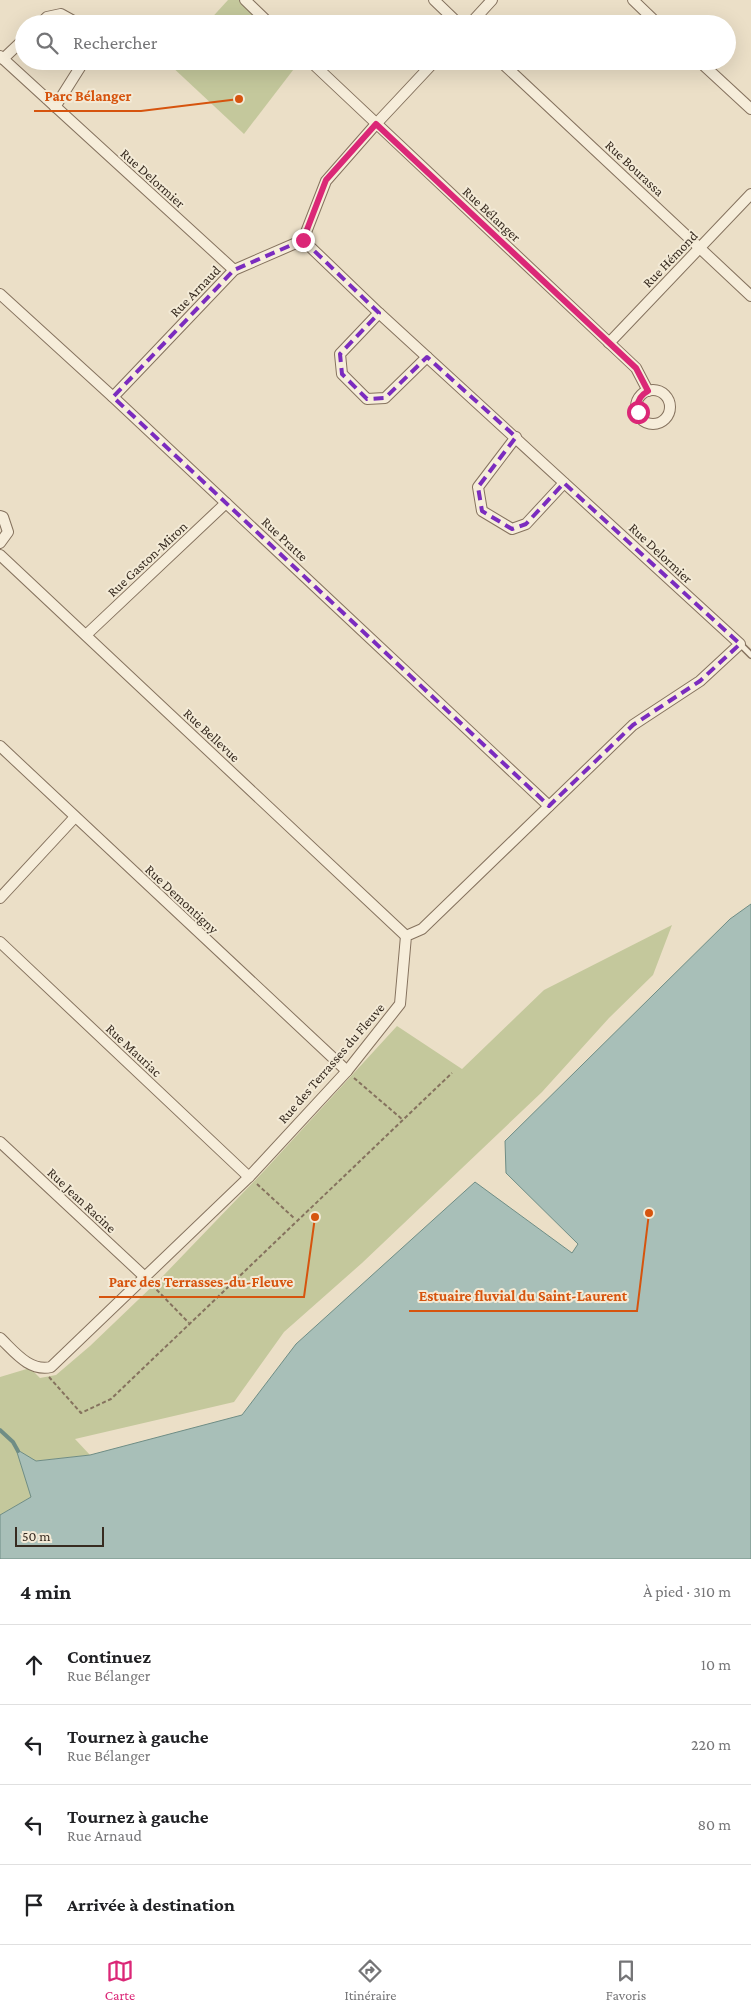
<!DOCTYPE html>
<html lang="fr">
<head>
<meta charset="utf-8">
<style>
  :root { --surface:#fff; --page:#f6f6f6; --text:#202124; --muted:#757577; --line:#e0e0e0; --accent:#db2777 }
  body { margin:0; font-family:"Crimson Pro",serif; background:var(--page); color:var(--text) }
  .scale { position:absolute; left:15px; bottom:12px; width:89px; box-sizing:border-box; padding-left:5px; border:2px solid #372b20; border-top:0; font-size:14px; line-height:18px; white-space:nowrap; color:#372b20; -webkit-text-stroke:4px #f3ead6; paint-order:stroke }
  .stop { position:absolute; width:15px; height:15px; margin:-11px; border:4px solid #db2777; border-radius:50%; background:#fff }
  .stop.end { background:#db2777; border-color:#fff; box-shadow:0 1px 5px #0008 }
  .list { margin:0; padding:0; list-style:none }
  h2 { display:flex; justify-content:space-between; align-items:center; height:65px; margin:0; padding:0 20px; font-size:21px }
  h2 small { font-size:16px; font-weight:400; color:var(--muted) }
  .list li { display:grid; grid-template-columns:32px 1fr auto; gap:15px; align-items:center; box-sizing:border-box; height:80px; padding:0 20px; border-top:1px solid var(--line) }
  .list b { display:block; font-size:19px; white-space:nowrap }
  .list p { margin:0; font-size:16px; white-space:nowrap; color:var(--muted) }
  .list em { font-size:16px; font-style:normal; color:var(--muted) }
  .icon { flex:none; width:28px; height:28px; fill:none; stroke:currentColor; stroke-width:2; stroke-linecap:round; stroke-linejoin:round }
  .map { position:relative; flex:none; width:751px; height:1559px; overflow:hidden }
  .search { position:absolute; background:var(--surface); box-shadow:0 5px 20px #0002; left:15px; right:15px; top:15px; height:55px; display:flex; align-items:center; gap:12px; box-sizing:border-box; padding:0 18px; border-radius:28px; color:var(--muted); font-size:19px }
  .sheet { height:385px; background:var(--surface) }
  nav { display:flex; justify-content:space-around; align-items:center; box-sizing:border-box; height:70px; border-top:1px solid var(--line); background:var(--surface); font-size:14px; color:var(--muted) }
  nav a { display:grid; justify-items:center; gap:2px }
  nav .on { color:var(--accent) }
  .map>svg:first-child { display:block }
  .green { fill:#c4c89c }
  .water { fill:#a8bfb8; stroke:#6f8d85 }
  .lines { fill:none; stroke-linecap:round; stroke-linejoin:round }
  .stream { stroke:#6f8d85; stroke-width:4 }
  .lane-casing { stroke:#85725e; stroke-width:8 }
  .street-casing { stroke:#85725e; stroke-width:12 }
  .path { stroke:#85725e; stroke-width:2; stroke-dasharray:4 2.5; stroke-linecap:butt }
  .lane { stroke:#f6edda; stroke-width:5 }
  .street { stroke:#f6edda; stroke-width:10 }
  .route { stroke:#db2777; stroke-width:6 }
  .marked { fill:none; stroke:#7b2cbf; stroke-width:4; stroke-dasharray:10 6; stroke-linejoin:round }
  .labels { text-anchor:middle; stroke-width:4; stroke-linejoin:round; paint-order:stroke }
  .street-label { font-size:14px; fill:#372b20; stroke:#f3ead6 }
  .leader { fill:none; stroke:#d6540e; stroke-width:2 }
  .callout-dot { fill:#d6540e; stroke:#f3ead6; stroke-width:2 }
  .callout-label { font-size:15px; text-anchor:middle; font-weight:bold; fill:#d6540e; stroke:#f3ead6; stroke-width:4; stroke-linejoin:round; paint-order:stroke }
</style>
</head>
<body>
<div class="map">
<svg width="751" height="1559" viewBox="0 0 751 1559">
  <rect width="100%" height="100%" fill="#ebdfc7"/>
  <!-- green -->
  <g class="green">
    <polygon points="228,0 243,0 269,24 206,24"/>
    <polygon points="172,61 300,61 244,134 169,64"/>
    <polygon points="672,925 653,975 609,1018 542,1092 362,1263 284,1332 234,1402 75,1439 90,1455 35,1461 16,1449 32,1497 0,1515 0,1377 30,1368 40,1378 56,1375 90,1346 162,1277 264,1171 397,1026 462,1069 544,990"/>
  </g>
  <!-- water -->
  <polygon class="water" points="751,904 751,1559 0,1559 0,1515 31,1497 16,1449 36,1461 90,1455 242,1415 296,1344 475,1182 572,1253 578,1244 506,1173 505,1141 730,919"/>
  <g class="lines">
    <!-- stream -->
    <polyline class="stream" points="0,1430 13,1442 18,1451"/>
    <defs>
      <polyline id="lane" points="740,644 751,655"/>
      <g id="street">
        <polyline points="245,0 270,24"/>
        <polyline points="434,0 459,24"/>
        <polyline points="633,0 658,24"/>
        <polyline points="40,24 47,17 61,14 79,24"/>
        <polyline points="470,24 492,0"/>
        <polyline points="0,56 234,270"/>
        <polyline points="3,59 24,39"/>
        <polyline points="310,61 636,368 648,391"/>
        <polyline points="500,61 751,296"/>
        <polyline points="699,61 751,109"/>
        <polyline points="55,107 84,61"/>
        <polyline points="0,294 113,397 549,806"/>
        <polyline points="379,313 340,354 342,374 367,399 385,398 427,357"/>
        <polyline points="609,343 751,194"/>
        <circle cx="653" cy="407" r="17"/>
        <polyline points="113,397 234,270 303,240 326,181 376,124 435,61"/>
        <polyline points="516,437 478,487 482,511 512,529 526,524 564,483"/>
        <polyline points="0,516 3,517 8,532 0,543"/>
        <polyline points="0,555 406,936"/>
        <polyline points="86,635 226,503"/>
        <polyline points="0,746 347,1071"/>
        <polyline points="0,898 75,817"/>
        <polyline points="0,942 249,1177"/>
        <polyline points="0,1142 146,1278"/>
        <path d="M0 1338C14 1351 29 1372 51 1367L249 1177 347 1071 400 1004 406 936 422 929 633 725 700 681 740 644 379 313 303 240"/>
      </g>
    </defs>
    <!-- lane casing -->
    <use href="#lane" class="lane-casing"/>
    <!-- street casing -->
    <use href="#street" class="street-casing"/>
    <!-- path -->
    <g class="path">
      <polyline points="354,1078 403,1120"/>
      <polyline points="257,1184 295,1219"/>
      <polyline points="152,1285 189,1323"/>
      <polyline points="49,1377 81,1413 111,1399 452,1073"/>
    </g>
    <!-- lane -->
    <use href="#lane" class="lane"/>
    <!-- street -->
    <use href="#street" class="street"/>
  </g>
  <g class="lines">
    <!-- route -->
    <path class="route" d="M303 240 326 180 376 124 636 368 648 391C639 396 636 403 638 412"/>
  </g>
  <!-- marked area -->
  <path class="marked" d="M303 240 379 313 340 354 342 374 367 399 385 398 427 357 516 437 478 487 482 511 512 529 526 524 564 483 740 644 700 681 633 725 549 806 113 397 234 270Z"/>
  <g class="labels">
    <!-- street labels -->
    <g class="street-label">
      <text transform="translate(635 168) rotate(43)" y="5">Rue Bourassa</text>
      <text transform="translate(153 178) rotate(42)" y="5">Rue Delormier</text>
      <text transform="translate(492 214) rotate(43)" y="5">Rue Bélanger</text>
      <text transform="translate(670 259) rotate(-46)" y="5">Rue Hémond</text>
      <text transform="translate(195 291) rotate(-46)" y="5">Rue Arnaud</text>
      <text transform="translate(285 539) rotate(43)" y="5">Rue Pratte</text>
      <text transform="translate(661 553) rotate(43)" y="5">Rue Delormier</text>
      <text transform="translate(147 559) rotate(-43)" y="5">Rue Gaston-Miron</text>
      <text transform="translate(212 735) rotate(43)" y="5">Rue Bellevue</text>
      <text transform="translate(182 899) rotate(43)" y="5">Rue Demontigny</text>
      <text transform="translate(134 1050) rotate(43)" y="5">Rue Mauriac</text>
      <text transform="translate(331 1063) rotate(-49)" y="5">Rue des Terrasses du Fleuve</text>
      <text transform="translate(82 1200) rotate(43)" y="5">Rue Jean Racine</text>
    </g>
  </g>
  <!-- callouts -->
  <path class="leader" d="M239 99L141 111H34M315 1217L304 1297H99M649 1213L637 1311H409"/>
  <g class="callout-dot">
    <circle cx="239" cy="99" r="5"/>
    <circle cx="315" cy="1217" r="5"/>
    <circle cx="649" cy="1213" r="5"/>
  </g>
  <g class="callout-label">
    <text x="88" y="101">Parc Bélanger</text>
    <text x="201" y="1287">Parc des Terrasses-du-Fleuve</text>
    <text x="523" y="1301">Estuaire fluvial du Saint-Laurent</text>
  </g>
</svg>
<div class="scale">50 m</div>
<div class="stop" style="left:638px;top:412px"></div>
<div class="stop end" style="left:303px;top:240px"></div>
<div class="search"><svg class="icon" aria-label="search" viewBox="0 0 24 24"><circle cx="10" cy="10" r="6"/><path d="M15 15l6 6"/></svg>Rechercher</div>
</div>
<section class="sheet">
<h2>4 min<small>À pied · 310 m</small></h2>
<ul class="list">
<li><svg class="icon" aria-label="ahead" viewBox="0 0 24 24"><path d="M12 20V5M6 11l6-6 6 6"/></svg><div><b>Continuez</b><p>Rue Bélanger</p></div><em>10 m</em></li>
<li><svg class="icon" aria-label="left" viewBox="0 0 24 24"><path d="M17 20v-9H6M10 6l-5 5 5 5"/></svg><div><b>Tournez à gauche</b><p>Rue Bélanger</p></div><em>220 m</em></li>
<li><svg class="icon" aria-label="left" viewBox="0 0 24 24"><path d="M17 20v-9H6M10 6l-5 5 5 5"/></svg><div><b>Tournez à gauche</b><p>Rue Arnaud</p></div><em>80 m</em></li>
<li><svg class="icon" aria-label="arrive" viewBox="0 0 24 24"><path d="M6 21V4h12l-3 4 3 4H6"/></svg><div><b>Arrivée à destination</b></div></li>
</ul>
</section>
<nav>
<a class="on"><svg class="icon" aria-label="map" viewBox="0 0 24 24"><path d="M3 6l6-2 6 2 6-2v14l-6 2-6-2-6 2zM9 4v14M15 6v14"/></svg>Carte</a>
<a><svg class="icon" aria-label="directions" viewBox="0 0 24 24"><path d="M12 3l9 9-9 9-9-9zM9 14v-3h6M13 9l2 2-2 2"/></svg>Itinéraire</a>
<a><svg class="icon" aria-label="saved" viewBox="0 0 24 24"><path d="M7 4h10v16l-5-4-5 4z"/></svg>Favoris</a>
</nav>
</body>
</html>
